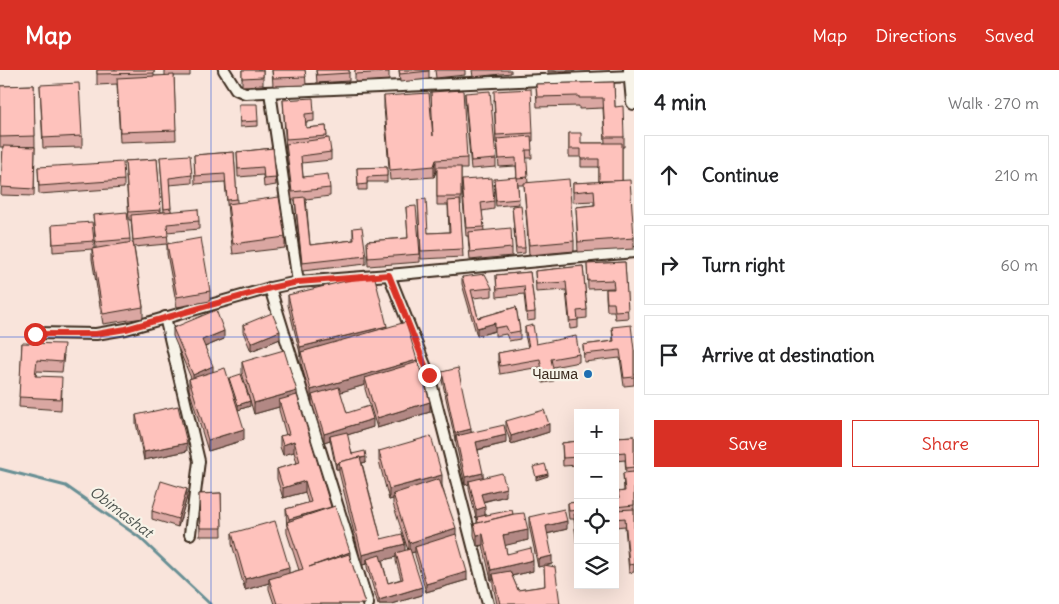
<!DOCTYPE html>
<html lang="en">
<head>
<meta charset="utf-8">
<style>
  :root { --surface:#fff; --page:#f2f2f2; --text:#202124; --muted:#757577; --line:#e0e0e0; --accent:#d93025 }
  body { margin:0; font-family:Delius,sans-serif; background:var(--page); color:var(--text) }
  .controls { position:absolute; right:15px; bottom:15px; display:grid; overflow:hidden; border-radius:0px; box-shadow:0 5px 20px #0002 }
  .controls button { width:45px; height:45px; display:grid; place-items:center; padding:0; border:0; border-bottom:1px solid var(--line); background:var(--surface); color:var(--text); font:25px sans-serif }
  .stop { position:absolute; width:15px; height:15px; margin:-11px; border:4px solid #d93025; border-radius:50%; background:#fff }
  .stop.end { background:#d93025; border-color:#fff; box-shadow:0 1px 5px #0008 }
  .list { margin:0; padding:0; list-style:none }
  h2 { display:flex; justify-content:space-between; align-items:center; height:65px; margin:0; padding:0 20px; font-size:21px }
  h2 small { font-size:16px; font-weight:400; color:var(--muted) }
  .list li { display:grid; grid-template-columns:32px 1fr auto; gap:15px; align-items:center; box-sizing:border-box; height:80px; margin:0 10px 10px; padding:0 10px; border:1px solid var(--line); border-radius:0px }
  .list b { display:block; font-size:19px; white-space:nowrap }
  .list em { font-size:16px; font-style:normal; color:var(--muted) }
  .actions { display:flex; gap:10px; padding:15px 20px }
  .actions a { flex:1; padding:11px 0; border:1px solid var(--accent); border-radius:0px; text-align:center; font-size:18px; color:var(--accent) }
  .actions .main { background:var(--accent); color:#fff }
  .icon { flex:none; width:28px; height:28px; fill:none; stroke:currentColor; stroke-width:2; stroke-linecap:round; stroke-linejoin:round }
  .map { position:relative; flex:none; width:634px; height:534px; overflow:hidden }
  header { display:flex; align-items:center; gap:30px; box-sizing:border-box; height:70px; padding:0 25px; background:var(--accent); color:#fff }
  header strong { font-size:24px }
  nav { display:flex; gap:28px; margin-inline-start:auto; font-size:18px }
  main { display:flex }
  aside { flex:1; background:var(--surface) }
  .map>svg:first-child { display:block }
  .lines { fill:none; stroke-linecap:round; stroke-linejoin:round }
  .stream { stroke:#678f94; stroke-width:3 }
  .street-casing { stroke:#3b2a1e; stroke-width:14 }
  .secondary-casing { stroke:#3b2a1e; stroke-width:18 }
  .street { stroke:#f7f3e8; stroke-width:10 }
  .secondary { stroke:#f7f3e8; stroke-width:14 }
  .wall { fill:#daa7a2; stroke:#3b2a1e; fill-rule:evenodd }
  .shaded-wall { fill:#b28884; stroke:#3b2a1e }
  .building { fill:#fec2bc; stroke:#3b2a1e }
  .route { stroke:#d93025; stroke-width:6 }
  .grid { fill:none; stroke:#1d4ed8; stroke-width:1; stroke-opacity:0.55 }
  .poi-dot { fill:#1f6fb2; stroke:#f7f3e8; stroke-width:2 }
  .labels { text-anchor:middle; stroke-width:4.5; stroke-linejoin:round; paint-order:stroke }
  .poi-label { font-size:14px; fill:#3b2a1e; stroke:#f7f3e8; text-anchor:end }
  .water-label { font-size:15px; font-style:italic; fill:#4e544f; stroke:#f7f3e8 }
</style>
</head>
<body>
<header>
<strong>Map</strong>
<nav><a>Map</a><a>Directions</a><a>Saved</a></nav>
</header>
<main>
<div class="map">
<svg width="634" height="534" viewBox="0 0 634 534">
  <rect width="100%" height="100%" fill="#f9e4db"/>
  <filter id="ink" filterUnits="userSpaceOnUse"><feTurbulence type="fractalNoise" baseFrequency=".02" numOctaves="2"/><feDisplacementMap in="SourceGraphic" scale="10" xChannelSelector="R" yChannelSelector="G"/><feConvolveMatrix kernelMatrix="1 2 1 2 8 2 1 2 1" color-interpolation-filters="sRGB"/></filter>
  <g filter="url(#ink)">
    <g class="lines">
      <!-- stream -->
      <polyline class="stream" points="0,399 66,416 139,467 210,534"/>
      <defs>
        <g id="street">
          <polyline points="224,0 236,19 245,23 632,6"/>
          <polyline points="270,22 298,212"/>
          <polyline points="389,205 429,305 488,534"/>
          <polyline points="270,218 368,534"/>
          <polyline points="165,247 199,391 190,464"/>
          <polyline points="35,263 96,264 126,259 270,218 298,212 389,205 634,182"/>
        </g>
        <polyline id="secondary" points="631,0 634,32"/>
      </defs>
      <!-- street casing -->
      <use href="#street" class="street-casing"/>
      <!-- secondary casing -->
      <use href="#secondary" class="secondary-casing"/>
      <!-- street -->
      <use href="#street" class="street"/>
      <!-- secondary -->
      <use href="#secondary" class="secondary"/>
    </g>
    <!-- wall -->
    <g class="wall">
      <polygon points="97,0 154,0 154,6 165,6 165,0 190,0 190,6 174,6 176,70 120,72 117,14 97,15"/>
      <polygon points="242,0 263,0 263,15 242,16"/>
      <polygon points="272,0 305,0 306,15 273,16"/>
      <polygon points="316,0 349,0 349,11 317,13"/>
      <polygon points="355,0 389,0 389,10 355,12"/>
      <polygon points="399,0 429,0 429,9 400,12"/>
      <polygon points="435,0 465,0 465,5 436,8"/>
      <polygon points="472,0 511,0 511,3 473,7"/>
      <polygon points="548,0 575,0 575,1 548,2"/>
      <polygon points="614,12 615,37 624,67 624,77 622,77 622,111 634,168 634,179 578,182 576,137 594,135 594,131 573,132 573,113 599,112 599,97 581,97 581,87 569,87 569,63 581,73 605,73 603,38 579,39 579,36 537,37 536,14"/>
      <polygon points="34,15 35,77 22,77 35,77 34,126 1,125 3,77 0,77 0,16"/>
      <polygon points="40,15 82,66 82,77 43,78"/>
      <polygon points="431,22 467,88 467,99 461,99 461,135 460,135 463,187 421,189 418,130 428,163 449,162 448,135 437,135 437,101 436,101 434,107 390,110 384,37 384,26 433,59"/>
      <polygon points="465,23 496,89 496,97 471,99 465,31"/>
      <polygon points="494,29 533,63 533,71 531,71 532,88 526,88 528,113 574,171 574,181 529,185 524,115 518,115 519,134 496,136 494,114 517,107 516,96 499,97 497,73 496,73"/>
      <polygon points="283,30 314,43 314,51 306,52 306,58 326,56 327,69 331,82 331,90 302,93 303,107 330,118 330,126 306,129 310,175 353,170 353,158 366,186 366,194 302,201 295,130 292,130 286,82"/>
      <polygon points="239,34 258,51 258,56 240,57"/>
      <polygon points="273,78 276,115 264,117 263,105 238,107 237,82"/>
      <polygon points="234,82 237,132 285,167 285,178 233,184 228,144 225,112 195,114 194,85"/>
      <polygon points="160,87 192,105 192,113 169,115 171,141 199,151 199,159 167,162 168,173 210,221 210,231 177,237 167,184 167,174 134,177 143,237 143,248 103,254 92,189 92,179 53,182 52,155 94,171 94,179 96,178 93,145 130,169 130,173 133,172 131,150 129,150 125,91 157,89 161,142 164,142"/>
      <polygon points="38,97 124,110 124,118 39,124"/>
      <polygon points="387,97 387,112 367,112 367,120 358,120 357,98"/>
      <polygon points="462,110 494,131 494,139 482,141 484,161 512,178 512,186 470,190 468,166 466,166 462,118"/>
      <polygon points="512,136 525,178 525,183 516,184"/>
      <polygon points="406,137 420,184 420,192 368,196 367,171 408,168"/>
      <polygon points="625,192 628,248 615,249 614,241 607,241 606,227 606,219 614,219 613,218 588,219 587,194"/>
      <polygon points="583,196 587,240 587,248 578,249 578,258 570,259 566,220 536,222 535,201"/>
      <polygon points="530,202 535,242 535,250 527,251 524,224 497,227 496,205"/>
      <polygon points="462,207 492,218 492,226 473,228 478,248 516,237 520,261 520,269 509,271 506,264 495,266 495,261 477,266 462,214"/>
      <path d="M288 225 387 258 417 293 430 342 377 358 365 319V315L340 322 347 343 373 357 347 365 352 384 366 392 362 393 381 469 405 481 408 480 393 434V429L389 430 379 391V381L442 415 467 510 426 522 415 485V482L411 483 422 525 391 534H378L367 497V494L362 495 339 402V399H336L330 370 324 372 312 333V330H311L301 293V287L288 235ZM396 487V491L401 509 388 513 382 490Z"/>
      <polygon points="243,255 280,269 251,281 243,262"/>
      <polygon points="525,257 536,274 579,284 579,292 553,297 554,303 554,311 543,313 540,297 500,304 498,291 498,283 528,278 525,265"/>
      <polygon points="612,257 634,280 634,315 624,316 620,288 584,292 583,275 613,271"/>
      <polygon points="173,258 224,269 205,277 213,302 229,312 229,308 250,336 238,340 244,370 208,381 189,319 189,309 191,308 173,266"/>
      <polygon points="22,273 64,285 62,302 37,301 36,306 62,318 61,340 19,337"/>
      <polygon points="242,292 297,325 331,438 350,488 365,534 274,534 269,519 269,513 245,520 232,474 232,463 289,503 299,500 287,463 286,439 308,433 305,422 283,428 277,409 277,399 297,393 294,382 283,385 280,377 280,366 286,365 279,340 279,337 254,344 242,303"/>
      <polygon points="442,302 471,362 506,373 478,380 483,407 506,426 483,432 485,445 513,444 528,470 505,475 507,484 533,501 512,506 518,520 545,516 544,495 538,497 529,455 529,447 567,459 547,464 552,494 545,495 560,534 497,534 493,515 493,510 491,510 483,475 477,476 474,465 474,454 477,453 477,447 476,448 469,419 469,414 465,415 442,310"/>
      <polygon points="136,345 187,381 144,390 136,353"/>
      <polygon points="506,351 549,362 511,374 506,359"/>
      <polygon points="634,366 634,502 629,503 625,456 615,457 615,428 618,428 618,422 624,421 623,403 626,403 625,390 615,391 615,367"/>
      <polygon points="578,371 578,395 563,396 562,373"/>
      <polygon points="221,423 222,466 200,466 199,424"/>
      <polygon points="187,427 178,457 152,449 152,441"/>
      <polygon points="578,432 578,488 574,449 569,449 568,441 568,433"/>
    </g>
    <!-- shaded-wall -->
    <g class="shaded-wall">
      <polygon points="436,90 436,101 434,107 434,96"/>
      <polygon points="495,253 495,261 477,266 477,258"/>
      <polygon points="387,256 387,266 301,282 300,287 300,277"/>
      <polygon points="224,261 224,269 202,278 202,270"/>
      <polygon points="280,261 280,269 251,281 251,273"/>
      <polygon points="417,290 417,300 365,308 365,315 314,330 312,325 312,330 311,330 311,320"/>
      <polygon points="213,296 213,304 193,313 193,305"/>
      <polygon points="297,321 297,332 279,330 279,337 254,344 254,333"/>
      <polygon points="250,331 250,336 238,340 238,335"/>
      <polygon points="430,332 430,342 377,358 377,348"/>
      <polygon points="373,349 373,357 331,370 330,366 330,370 324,372 324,364"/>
      <polygon points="549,354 549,362 511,374 511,366"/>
      <polygon points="244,359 244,370 208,381 208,370"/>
      <polygon points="471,359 471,367 456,366 456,370 455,371 455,363"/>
      <polygon points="506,365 506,373 476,380 476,372"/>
      <polygon points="294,371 294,382 283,385 283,375"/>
      <polygon points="187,373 187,381 144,390 144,382"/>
      <polygon points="366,387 366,392 341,398 339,393"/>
      <polygon points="339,393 339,399 336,399 336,394"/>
      <polygon points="483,403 483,411 469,411 469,414 465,415 465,407"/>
      <polygon points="548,404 548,406 536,410 536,407"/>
      <polygon points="442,405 442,415 394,428 393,424 393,429 389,430 389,419"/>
      <polygon points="305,411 305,422 283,428 283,418"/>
      <polygon points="506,418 506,426 481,432 481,424"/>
      <polygon points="187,419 187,427 178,457 178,449"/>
      <polygon points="331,437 331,447 289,459 289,449"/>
      <polygon points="485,437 485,445 476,448 476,440"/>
      <polygon points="567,451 567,459 546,464 546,456"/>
      <polygon points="456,458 456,468 415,477 415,482 409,483 409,473"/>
      <polygon points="528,460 528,470 503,476 503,465"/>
      <polygon points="483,464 483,475 477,476 477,465"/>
      <polygon points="405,474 405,484 396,483 396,487 368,494 367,489 367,494 362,495 362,485"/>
      <polygon points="350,482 350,492 309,497"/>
      <polygon points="552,486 552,494 538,497 538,489"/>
      <polygon points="533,490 533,501 494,510 493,504 493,510 491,510 491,500"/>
      <polygon points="289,497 289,507 269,509 269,513 245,520 245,509"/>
      <polygon points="467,502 467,510 426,522 426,514"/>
      <polygon points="422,517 422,525 391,534 379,534 379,530"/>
    </g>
    <!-- building -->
    <g class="building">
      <polygon points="97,0 154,0 154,3 97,4"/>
      <polygon points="242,0 263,0 263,7 242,8"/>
      <polygon points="272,0 305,0 306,7 273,8"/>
      <polygon points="316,0 349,0 349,3 317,5"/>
      <polygon points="355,0 389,0 389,2 355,4"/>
      <polygon points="399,0 429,0 429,1 400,4"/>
      <polygon points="174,5 176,60 120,62 117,8"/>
      <polygon points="614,12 615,37 623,36 624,67 605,67 603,28 579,28 579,26 537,27 536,14"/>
      <polygon points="79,13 82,66 43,68 40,15"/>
      <polygon points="34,15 35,66 0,67 0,16"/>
      <polygon points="531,19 533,63 496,65 494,21"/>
      <polygon points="463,20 467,88 436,90 434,96 390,100 384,26 429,23 433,66 431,22"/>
      <polygon points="490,21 496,89 471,91 465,23"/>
      <polygon points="313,28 314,43 305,44 306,58 326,56 327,66 286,69 283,30"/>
      <polygon points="239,34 257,34 258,51 240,52"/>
      <polygon points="569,63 581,63 581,73 622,73 622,111 599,111 599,89 581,89 581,79 569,79"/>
      <polygon points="531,66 532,80 526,80 528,107 517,108 516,88 499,89 497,69"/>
      <polygon points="329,68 331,82 301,86 303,107 328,104 330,118 292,122 286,74"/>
      <polygon points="3,76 35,77 34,119 1,117"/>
      <polygon points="273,78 276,108 264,109 263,97 238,99 237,82"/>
      <polygon points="234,82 237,129 227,130 225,104 195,106 194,85"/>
      <polygon points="190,85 192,105 169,108 171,138 164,139 160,87"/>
      <polygon points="157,89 161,140 129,142 125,91"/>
      <polygon points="123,92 124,110 39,116 38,97"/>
      <polygon points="387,97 387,106 367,107 367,114 358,115 357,98"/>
      <rect x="437" y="97" width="24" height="30"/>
      <polygon points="517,107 519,129 496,131 494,109"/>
      <polygon points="492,108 494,131 481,133 484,157 466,158 462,110"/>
      <polygon points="569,109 574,171 529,175 524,113"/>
      <polygon points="630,110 634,168 578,172 576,137 595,135 594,120 573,122 573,113"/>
      <polygon points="279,127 285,167 233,174 228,134"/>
      <polygon points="305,127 310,175 354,170 353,158 362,157 366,186 302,193 295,128"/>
      <polygon points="426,129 428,163 450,162 448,131 460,130 463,179 421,181 418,130"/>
      <polygon points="521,135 525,178 516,178 512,136"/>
      <polygon points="416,136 420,184 368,188 367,171 408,168 406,137"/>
      <polygon points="198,139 199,151 167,154 168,166 133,170 131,145"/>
      <polygon points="127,142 130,169 96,172 93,145"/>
      <polygon points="92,152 94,171 53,174 52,155"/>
      <polygon points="511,158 512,178 470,182 468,162"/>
      <polygon points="201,168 210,221 177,227 167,174"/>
      <polygon points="133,172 143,237 103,244 92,179"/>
      <polygon points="625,192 628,240 615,241 614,233 607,233 606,219 614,219 613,210 588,211 587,194"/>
      <polygon points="583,196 587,240 577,241 578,250 570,251 566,212 536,214 535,201"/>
      <polygon points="530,202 535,242 527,243 524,216 497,219 496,205"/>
      <polygon points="374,204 387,256 300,277 288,225"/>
      <polygon points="485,204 492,218 471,220 478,248 516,237 520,261 509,263 506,256 495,258 495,253 477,258 462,207"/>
      <polygon points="216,240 224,261 202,270 213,296 193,305 173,258"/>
      <polygon points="272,243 280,261 251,273 243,255"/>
      <polygon points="406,252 417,290 311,320 301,282"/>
      <polygon points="533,255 536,274 576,266 579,284 551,289 554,303 543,305 540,289 500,296 498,283 529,277 525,257"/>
      <polygon points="631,255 634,280 634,307 624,308 620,280 584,284 583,275 614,271 612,257"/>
      <polygon points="22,273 64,274 62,292 37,290 35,306 62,307 61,329 19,327"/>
      <polygon points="284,280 297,321 254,333 242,292"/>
      <polygon points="418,292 430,332 377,348 365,308"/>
      <polygon points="225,298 244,359 208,370 189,309"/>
      <polygon points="458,298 471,359 455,363 442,302"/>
      <polygon points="241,304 250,331 238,335 229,308"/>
      <polygon points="339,317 347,343 369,336 373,349 324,364 312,325"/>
      <polygon points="297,325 331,437 289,449 286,439 311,432 305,411 283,418 277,399 300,392 294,371 283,375 280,366 289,364 279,330"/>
      <polygon points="178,336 187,373 144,382 136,345"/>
      <polygon points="544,340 549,354 511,366 506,351"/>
      <polygon points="504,355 506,365 476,372 483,403 465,407 456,366"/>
      <polygon points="347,362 352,384 365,381 366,387 360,388 360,387 339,392 339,393 336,394 330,366"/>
      <polygon points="431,366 442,405 389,419 379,381"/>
      <polygon points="634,366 634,397 626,398 625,382 615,383 615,367"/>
      <polygon points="578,371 578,387 563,388 562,373"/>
      <polygon points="360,387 381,469 402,464 405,474 362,485 339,392"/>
      <polygon points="545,394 548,404 536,407 533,397"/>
      <polygon points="634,402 634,435 615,437 615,428 619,428 618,422 625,421 623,403"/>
      <polygon points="502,403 506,418 481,424 485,437 476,440 469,411"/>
      <polygon points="439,409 456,458 409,473 393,424"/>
      <polygon points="161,411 187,419 178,449 152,441"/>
      <polygon points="221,423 222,458 200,458 199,424"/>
      <polygon points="578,432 578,440 569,441 568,433"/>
      <polygon points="335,436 350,482 309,497 349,484 365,534 277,534 269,509 303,499 287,452"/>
      <polygon points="564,439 567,451 546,456 552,486 538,489 529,447"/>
      <polygon points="634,439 634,494 629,495 625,448 615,449 615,440"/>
      <polygon points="512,440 513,444 478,453 477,447"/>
      <polygon points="524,443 528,460 503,465 507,484 531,478 533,490 491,500 483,464 477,465 474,454 514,444"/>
      <polygon points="574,444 578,444 578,480"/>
      <polygon points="275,451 289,497 245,509 232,463"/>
      <polygon points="456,464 467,502 426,514 415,477"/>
      <polygon points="410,479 422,517 379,530 367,489 380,485 388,513 403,509 396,483"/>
      <polygon points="544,495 555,497 560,534 500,534 493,504 510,501 518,520 545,516"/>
    </g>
  </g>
  <g class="lines" filter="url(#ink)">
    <!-- route -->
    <polyline class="route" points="35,264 96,264 126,259 270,218 298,212 389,205 429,305"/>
  </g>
  <!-- grid -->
  <path class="grid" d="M211 0V534M423 0V534M0 267H634"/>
  <!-- markers -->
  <circle class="poi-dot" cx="588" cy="304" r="5"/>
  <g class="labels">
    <!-- poi labels -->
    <g class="poi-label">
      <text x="578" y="309">Чашма</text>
    </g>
    <!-- water labels -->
    <g class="water-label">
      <text transform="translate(121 442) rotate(37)" y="5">Obimashat</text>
    </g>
  </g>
</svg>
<div class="controls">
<button>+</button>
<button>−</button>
<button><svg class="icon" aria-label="locate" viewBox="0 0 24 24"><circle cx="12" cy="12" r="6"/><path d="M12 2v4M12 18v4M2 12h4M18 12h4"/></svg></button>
<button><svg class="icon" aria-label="layers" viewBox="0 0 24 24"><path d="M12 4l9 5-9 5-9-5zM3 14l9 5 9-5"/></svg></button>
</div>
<div class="stop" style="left:35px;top:264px"></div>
<div class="stop end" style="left:429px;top:305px"></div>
</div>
<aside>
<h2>4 min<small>Walk · 270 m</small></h2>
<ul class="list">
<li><svg class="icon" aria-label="ahead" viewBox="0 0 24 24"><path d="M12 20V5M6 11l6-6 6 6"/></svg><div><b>Continue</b></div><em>210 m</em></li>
<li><svg class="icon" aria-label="right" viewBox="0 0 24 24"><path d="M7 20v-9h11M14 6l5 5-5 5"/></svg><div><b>Turn right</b></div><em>60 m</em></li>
<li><svg class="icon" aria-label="arrive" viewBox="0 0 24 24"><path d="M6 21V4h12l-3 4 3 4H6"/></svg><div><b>Arrive at destination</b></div></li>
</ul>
<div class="actions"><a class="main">Save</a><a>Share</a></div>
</aside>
</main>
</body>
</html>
